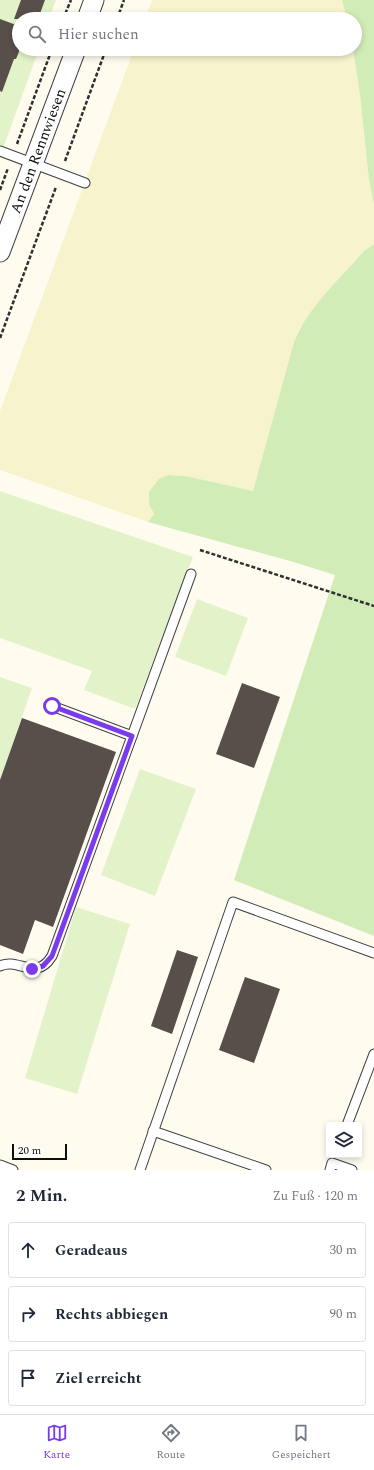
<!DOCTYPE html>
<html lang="de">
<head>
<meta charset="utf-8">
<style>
  :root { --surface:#fff; --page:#f6f6f7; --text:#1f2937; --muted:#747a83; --line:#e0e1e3; --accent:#7c3aed }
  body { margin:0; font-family:Spectral,serif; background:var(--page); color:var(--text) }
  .controls { position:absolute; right:12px; bottom:12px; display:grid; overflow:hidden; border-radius:4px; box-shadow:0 2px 6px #0003 }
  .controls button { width:36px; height:36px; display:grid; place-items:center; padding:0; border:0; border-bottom:1px solid var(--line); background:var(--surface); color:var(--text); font:20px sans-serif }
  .scale { position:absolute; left:12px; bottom:10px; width:55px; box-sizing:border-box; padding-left:4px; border:2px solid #0e0e0e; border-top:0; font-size:11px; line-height:14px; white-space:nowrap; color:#0e0e0e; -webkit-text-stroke:3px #fff; paint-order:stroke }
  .stop { position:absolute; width:12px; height:12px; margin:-9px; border:3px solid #7c3aed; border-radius:50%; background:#fff }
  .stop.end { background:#7c3aed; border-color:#fff; box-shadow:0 1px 4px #0008 }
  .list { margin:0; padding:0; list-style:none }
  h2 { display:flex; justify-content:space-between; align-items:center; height:52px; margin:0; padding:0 16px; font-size:17px }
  h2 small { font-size:13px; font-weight:400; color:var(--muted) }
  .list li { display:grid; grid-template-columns:26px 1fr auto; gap:12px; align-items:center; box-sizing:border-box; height:56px; margin:0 8px 8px; padding:0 8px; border:1px solid var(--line); border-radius:4px }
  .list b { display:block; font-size:15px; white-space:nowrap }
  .list em { font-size:13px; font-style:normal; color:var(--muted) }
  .icon { flex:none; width:22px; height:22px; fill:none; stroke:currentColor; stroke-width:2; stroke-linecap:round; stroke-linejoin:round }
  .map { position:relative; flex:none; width:374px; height:1170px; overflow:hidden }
  .search { position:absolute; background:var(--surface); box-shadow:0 2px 6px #0003; left:12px; right:12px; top:12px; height:44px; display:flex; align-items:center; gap:10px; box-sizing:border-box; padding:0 14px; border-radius:22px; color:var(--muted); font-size:15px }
  .sheet { height:244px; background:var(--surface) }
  nav { display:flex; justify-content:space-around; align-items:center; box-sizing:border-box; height:56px; border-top:1px solid var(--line); background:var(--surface); font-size:11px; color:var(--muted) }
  nav a { display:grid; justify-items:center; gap:2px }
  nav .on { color:var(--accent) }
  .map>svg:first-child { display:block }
  .farmland { fill:#f7f4cd }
  .green { fill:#d1ecb6 }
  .pitch { fill:#e3f3c9 }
  .building { fill:#584f4a }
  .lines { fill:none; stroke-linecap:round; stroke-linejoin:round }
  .service-casing { stroke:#414141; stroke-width:11 }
  .minor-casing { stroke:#414141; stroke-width:21 }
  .path { stroke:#303030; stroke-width:2.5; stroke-dasharray:4 2; stroke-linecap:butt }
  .service { stroke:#fff; stroke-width:9 }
  .minor { stroke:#fff; stroke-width:19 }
  .route { stroke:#7c3aed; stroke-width:5 }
  .labels { text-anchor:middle; stroke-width:4; stroke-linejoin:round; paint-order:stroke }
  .street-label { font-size:15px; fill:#0e0e0e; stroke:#fff }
</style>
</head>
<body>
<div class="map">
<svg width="374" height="1170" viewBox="0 0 374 1170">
  <rect width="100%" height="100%" fill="#fffcef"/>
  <!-- farmland -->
  <g class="farmland">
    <polygon points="152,0 342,0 347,19 145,19"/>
    <polygon points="134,49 353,49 360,95 369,180 374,205 374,244 364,251 313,309 298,331 294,342 253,491 176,475 151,509 154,514 148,522 0,470 0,411"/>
  </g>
  <!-- green -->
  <g class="green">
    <polygon points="342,0 374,0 374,205 369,180 360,95 353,49 355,49 355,19 347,19"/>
    <path d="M374 244V936L234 880 335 575 290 561 148 522 154 514 149 504V492L159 479 168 475 185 476 253 491 294 342C307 308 340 279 364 251Z"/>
  </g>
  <!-- pitch -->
  <g class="pitch">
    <polygon points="0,0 56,0 49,19 19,19 19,49 39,49 0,157"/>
    <polygon points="0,491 193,557 135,709 84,690 92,671 0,638"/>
    <polygon points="197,599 248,618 226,676 175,657"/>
    <polygon points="0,677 32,688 0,780"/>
    <polygon points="140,769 196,789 155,896 101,875"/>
    <polygon points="76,907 130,924 77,1094 25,1078"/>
  </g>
  <!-- building -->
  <g class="building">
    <polygon points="21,0 45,0 38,19 14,19"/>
    <polygon points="0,19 19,26 19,52 16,59 14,59 2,92 0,91"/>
    <polygon points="242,683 280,697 254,768 216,754"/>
    <polygon points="22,718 116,752 53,927 35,920 23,954 0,945 0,780"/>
    <polygon points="177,950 198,957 172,1034 151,1026"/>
    <polygon points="245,977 280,989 254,1063 219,1050"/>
  </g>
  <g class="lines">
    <defs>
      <g id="service">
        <polyline points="0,151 85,183"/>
        <polyline points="52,706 132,736"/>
        <path d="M0 966C18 957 36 982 52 956L191 574"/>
        <polyline points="347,1125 374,1054"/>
        <polyline points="153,1131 266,1170"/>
        <polyline points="0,1165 13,1170"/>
        <polyline points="140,1170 233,902 374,953"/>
        <polyline points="330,1170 332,1163 352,1170"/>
      </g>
      <g id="minor">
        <polyline points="87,19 94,0"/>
        <path id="s1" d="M0 252 76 49"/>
      </g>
    </defs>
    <!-- service casing -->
    <use href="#service" class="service-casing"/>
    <!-- minor casing -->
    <use href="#minor" class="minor-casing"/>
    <!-- path -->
    <g class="path">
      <polyline points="63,19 71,0"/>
      <polyline points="117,19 124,0"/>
      <polyline points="17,144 52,49"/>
      <polyline points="65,161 106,49"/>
      <polyline points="0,190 8,168"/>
      <polyline points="0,338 56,187"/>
      <polyline points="200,550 374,606"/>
    </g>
    <!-- service -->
    <use href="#service" class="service"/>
    <!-- minor -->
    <use href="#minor" class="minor"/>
  </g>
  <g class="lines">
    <!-- route -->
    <polyline class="route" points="32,969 43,966 52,956 132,736 52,706"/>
  </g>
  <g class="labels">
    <!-- street labels -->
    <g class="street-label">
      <text dy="5" stroke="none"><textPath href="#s1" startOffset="108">An den Rennwiesen</textPath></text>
    </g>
  </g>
</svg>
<div class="controls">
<button><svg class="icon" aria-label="layers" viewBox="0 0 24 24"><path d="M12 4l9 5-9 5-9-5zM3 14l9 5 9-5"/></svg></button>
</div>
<div class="scale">20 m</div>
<div class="stop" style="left:52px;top:706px"></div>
<div class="stop end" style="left:32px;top:969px"></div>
<div class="search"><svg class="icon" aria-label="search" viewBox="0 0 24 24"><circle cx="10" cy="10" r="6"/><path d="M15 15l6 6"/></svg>Hier suchen</div>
</div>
<section class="sheet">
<h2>2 Min.<small>Zu Fuß · 120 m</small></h2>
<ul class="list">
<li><svg class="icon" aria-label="ahead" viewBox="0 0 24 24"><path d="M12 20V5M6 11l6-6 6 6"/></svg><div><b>Geradeaus</b></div><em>30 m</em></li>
<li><svg class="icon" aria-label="right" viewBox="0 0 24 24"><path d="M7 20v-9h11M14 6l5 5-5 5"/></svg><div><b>Rechts abbiegen</b></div><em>90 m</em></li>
<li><svg class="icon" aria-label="arrive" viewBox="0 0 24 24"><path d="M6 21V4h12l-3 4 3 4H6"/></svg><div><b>Ziel erreicht</b></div></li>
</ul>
</section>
<nav>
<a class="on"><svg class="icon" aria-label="map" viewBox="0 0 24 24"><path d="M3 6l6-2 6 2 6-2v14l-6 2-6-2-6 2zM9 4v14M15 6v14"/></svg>Karte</a>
<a><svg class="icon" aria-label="directions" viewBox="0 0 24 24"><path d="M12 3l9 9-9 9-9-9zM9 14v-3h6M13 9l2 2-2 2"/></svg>Route</a>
<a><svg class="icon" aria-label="saved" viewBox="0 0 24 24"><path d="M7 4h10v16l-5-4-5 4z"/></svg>Gespeichert</a>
</nav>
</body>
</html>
